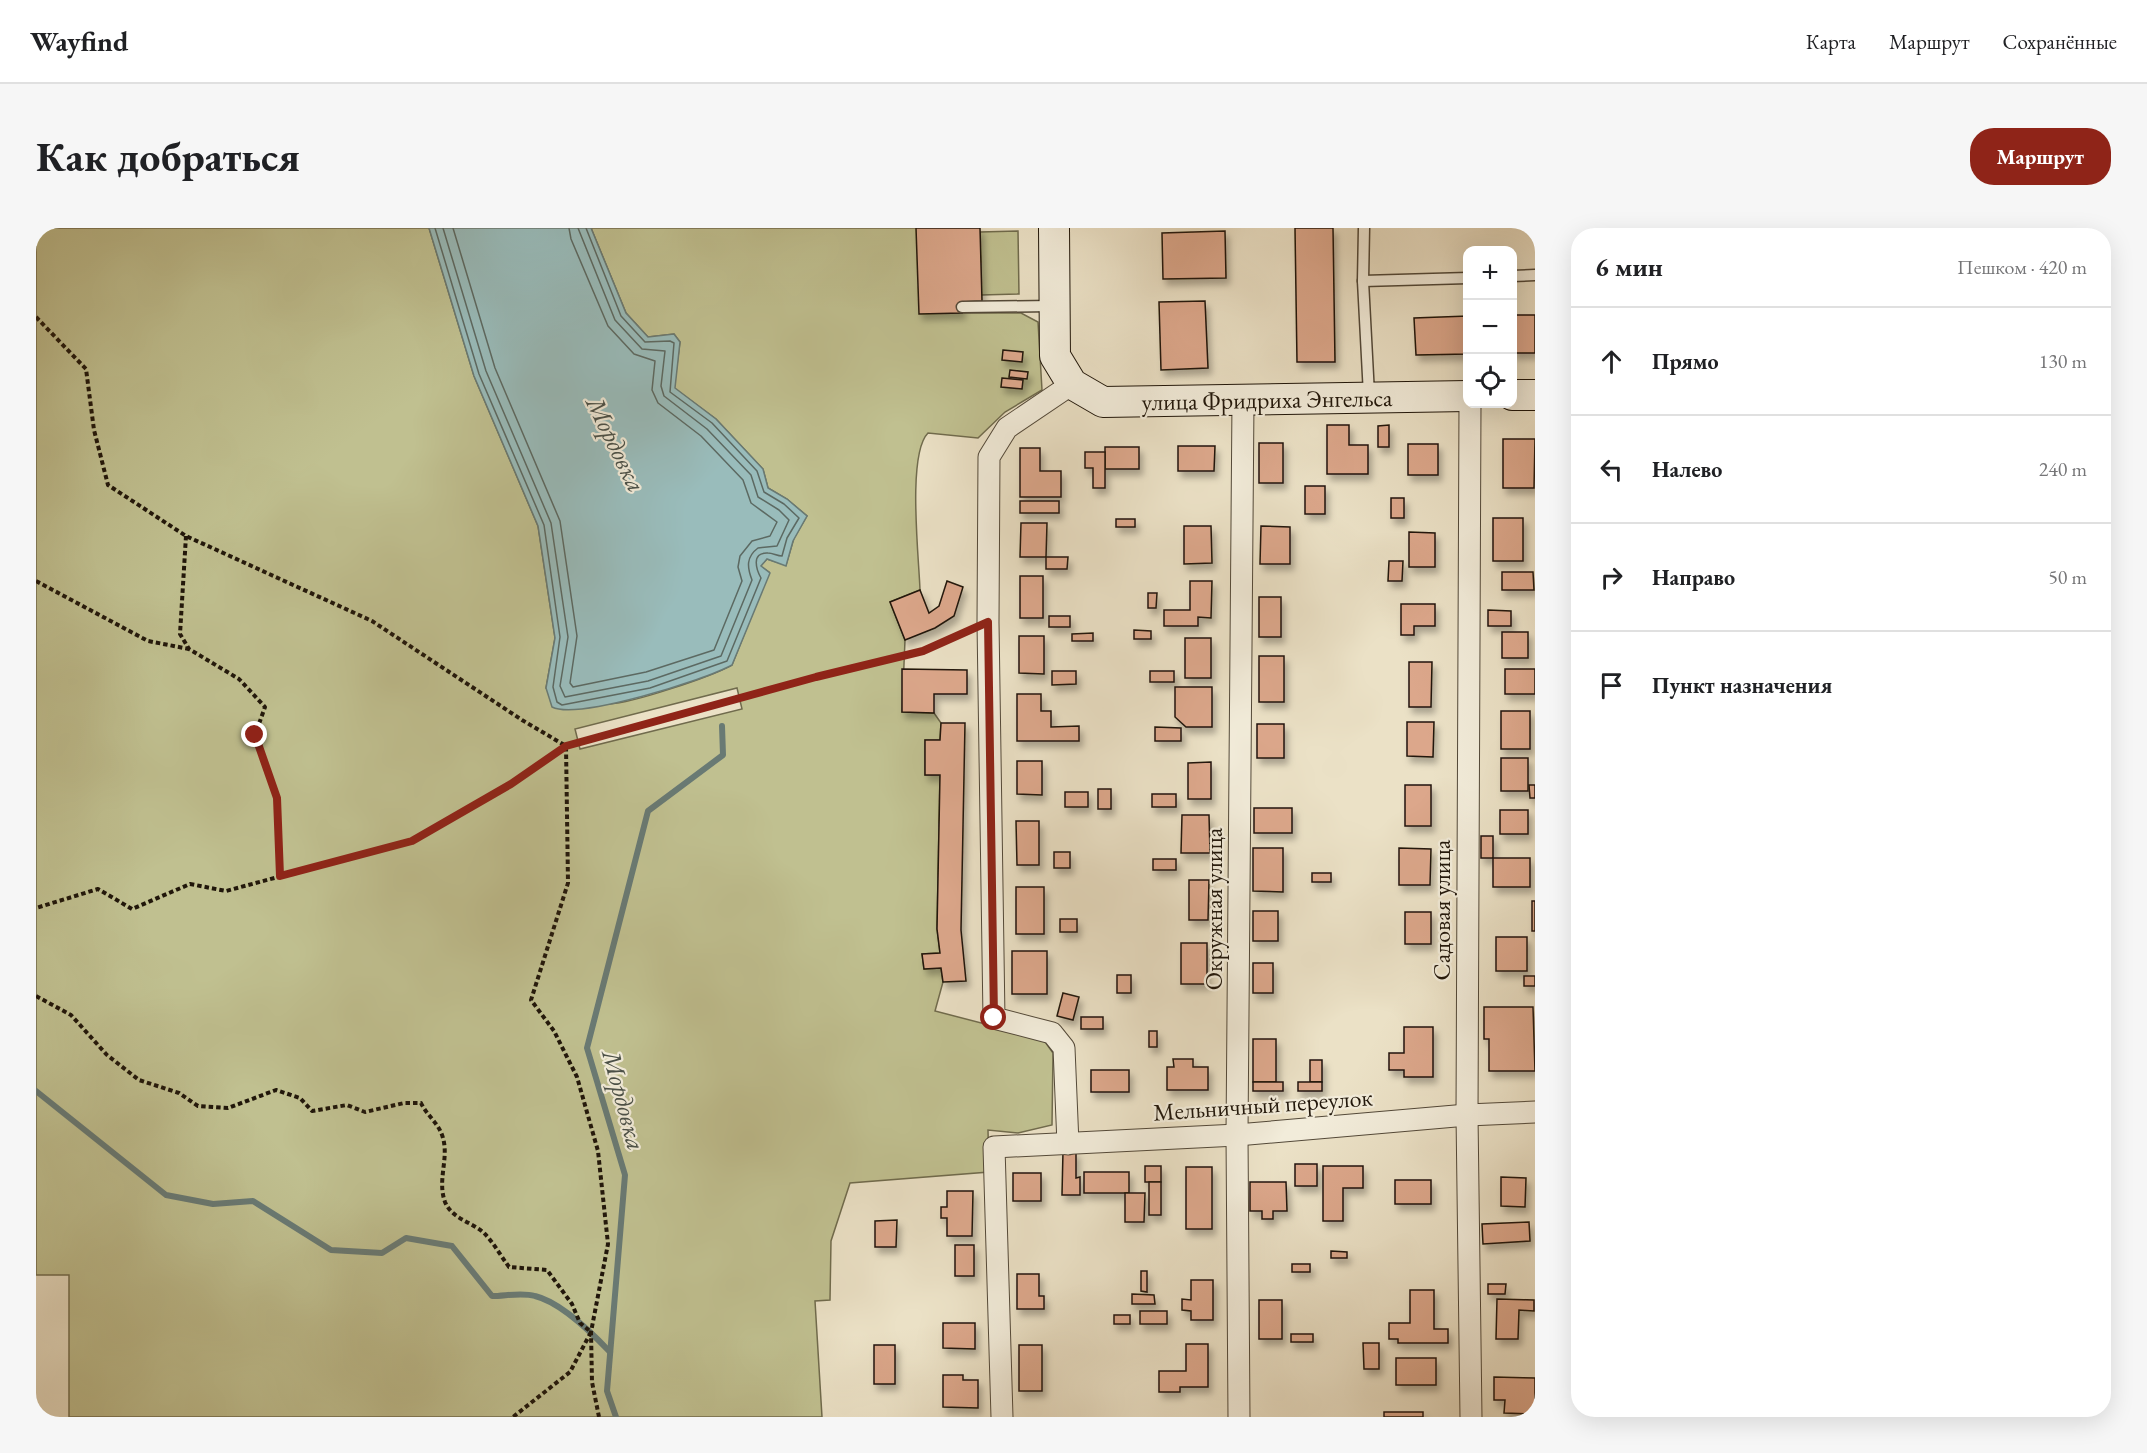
<!DOCTYPE html>
<html lang="ru">
<head>
<meta charset="utf-8">
<style>
  :root { --surface:#fff; --page:#f6f6f6; --text:#202124; --muted:#757577; --line:#e0e0e0; --accent:#8f2418 }
  body { margin:0; font-family:"EB Garamond",serif; background:var(--page); color:var(--text) }
  .controls { position:absolute; right:18px; top:18px; display:grid; overflow:hidden; border-radius:12px; box-shadow:0 6px 24px #0002 }
  .controls button { width:54px; height:54px; display:grid; place-items:center; padding:0; border:0; border-bottom:2px solid var(--line); background:var(--surface); color:var(--text); font:30px sans-serif }
  .stop { position:absolute; width:18px; height:18px; margin:-14px; border:4px solid #8f2418; border-radius:50%; background:#fff }
  .stop.end { background:#8f2418; border-color:#fff; box-shadow:0 2px 6px #0008 }
  .list { margin:0; padding:0; list-style:none }
  h2 { display:flex; justify-content:space-between; align-items:center; height:78px; margin:0; padding:0 24px; font-size:26px }
  h2 small { font-size:20px; font-weight:400; color:var(--muted) }
  .list li { display:grid; grid-template-columns:39px 1fr auto; gap:18px; align-items:center; box-sizing:border-box; height:108px; padding:0 24px; border-top:2px solid var(--line) }
  .list b { display:block; font-size:22px; white-space:nowrap }
  .list em { font-size:20px; font-style:normal; color:var(--muted) }
  .icon { flex:none; width:33px; height:33px; fill:none; stroke:currentColor; stroke-width:2; stroke-linecap:round; stroke-linejoin:round }
  .map { position:relative; flex:none; width:1499px; height:1189px; overflow:hidden; border-radius:24px }
  header { display:flex; align-items:center; gap:36px; box-sizing:border-box; height:84px; padding:0 30px; background:var(--surface); border-bottom:2px solid var(--line) }
  header strong { font-size:28px }
  nav { display:flex; gap:33px; margin-inline-start:auto; font-size:21px }
  .intro { display:flex; align-items:center; justify-content:space-between; box-sizing:border-box; height:144px; padding:0 36px }
  h1 { margin:0; font-size:42px }
  .button { padding:15px 27px; border-radius:24px; background:var(--accent); color:#fff; font-size:21px; font-weight:700 }
  main { display:flex; gap:36px; padding:0 36px }
  aside { flex:1; background:var(--surface); border-radius:24px; box-shadow:0 6px 24px #0002 }
  .map>svg:first-child { display:block }
  .green { fill:#c0c090; stroke:#706b4d; stroke-width:1.5; fill-rule:evenodd }
  .water { fill:#99bcbb; stroke:#697a74; stroke-width:1.5 }
  .lines { fill:none; stroke-linecap:round; stroke-linejoin:round }
  .shore { stroke:#5c6962; stroke-width:1.5 }
  .stream { stroke:#697a74; stroke-width:6 }
  .building { fill:#dca78b; stroke:#20160a; stroke-width:1.5; filter:url(#shadow) }
  .lane-casing { stroke:#534939; stroke-width:13 }
  .street-casing { stroke:#534939; stroke-width:23 }
  .secondary-casing { stroke:#20160a; stroke-width:32 }
  .path { stroke:#20160a; stroke-width:4; stroke-dasharray:4.5 3; stroke-linecap:butt }
  .lane { stroke:#f2ecda; stroke-width:10 }
  .street { stroke:#f2ecda; stroke-width:21 }
  .secondary { stroke:#f2ecda; stroke-width:30 }
  .route { stroke:#8f2418; stroke-width:8 }
  .labels { text-anchor:middle; stroke-width:4.5; stroke-linejoin:round; paint-order:stroke }
  .street-label { font-size:24px; fill:#20160a; stroke:#f2ecda }
  .water-label { font-size:26px; font-style:italic; fill:#4a5048; stroke:#f2ecda }
</style>
</head>
<body>
<header>
<strong>Wayfind</strong>
<nav><a>Карта</a><a>Маршрут</a><a>Сохранённые</a></nav>
</header>
<div class="intro"><h1>Как добраться</h1><a class="button">Маршрут</a></div>
<main>
<div class="map">
<svg width="1499" height="1189" viewBox="0 0 1499 1189">
  <defs>
    <filter id="shadow"><feDropShadow dx="3.5" dy="6" stdDeviation="3" flood-color="#0004"/></filter>
  </defs>
  <rect width="100%" height="100%" fill="#ebe1c6"/>
  <filter id="stains"><feTurbulence type="fractalNoise" baseFrequency=".00333" numOctaves="4"/><feColorMatrix values="0 0 0 0 .2 0 0 0 0 .09 0 0 0 0 .02 0 0 0 .5 -.17"/></filter>
  <radialGradient id="worn" r=".72"><stop offset=".6" stop-color="#630" stop-opacity="0"/><stop offset="1" stop-color="#630" stop-opacity=".3"/></radialGradient>
  <!-- green -->
  <g class="green">
    <path d="M0 0H393L438 148 502 298 519 410 510 460C527 464 557 476 573 476 597 475 674 449 696 437L733 344 724 338 731 331 750 337 758 310 771 288 751 271 732 260 727 241 680 191 638 160 644 114 638 106 612 109 590 85 555 0H880L926 85H985L1002 94 1006 162 969 184 942 210 892 205C871 226 883 330 884 362L854 374 869 412 866 484 898 485 905 495 904 512H889V547H904L901 701 904 725 886 726 888 741 905 740 907 754 899 783 1007 811 1017 825 1016 897 982 905 952 902 953 944 814 955 795 1013 794 1072 779 1073 786 1189H33V1047H0ZM701 460 706 481 544 521 539 501Z"/>
    <polygon points="982,3 983,66 945,67 944,4"/>
  </g>
  <!-- water -->
  <path class="water" d="M393 0H555L590 85 612 109 638 106 644 114 639 160 680 191 727 241 732 260 751 271 771 288 757 313 750 338 731 331 725 338 734 345 696 437C669 452 542 492 516 479L510 460 519 410 502 298 438 148Z"/>
  <g class="lines">
    <!-- shore -->
    <g class="shore">
      <path d="M399 0 443 146 508 297 524 409 517 459 521 474 526 477 614 460 691 433 725 350C721 343 714 324 732 325 737 325 741 328 746 328L751 310 763 290 748 276 728 264 721 243 676 195 634 164 638 115 634 113 609 114 585 88 550 0"/>
      <path d="M407 0 450 143 515 295 532 409 524 458 529 469 612 453 685 428 716 352C711 339 710 329 722 320L741 318 753 292 743 282 722 269 715 247 671 201 628 168 625 158 629 123 606 121 579 92 542 0"/>
      <polyline points="417,0 459,140 524,293 541,408 534,455 537,459 610,444 678,422 706,353 702,339 704,328 716,313 734,308 741,294 715,275 707,252 665,208 622,175 616,162 619,133 598,126 572,98 535,11 533,0"/>
    </g>
    <!-- stream -->
    <g class="stream">
      <path d="M0 863 130 967 177 976 217 973 295 1022 346 1025 370 1010 416 1018 456 1068C469 1068 486 1064 499 1068 524 1074 556 1105 574 1124"/>
      <polyline points="580,1189 571,1163 589,947 551,820 612,583 687,527 686,498"/>
    </g>
  </g>
  <!-- building -->
  <g class="building">
    <polygon points="880,0 944,0 946,73 925,74 926,85 883,86"/>
    <polygon points="1259,0 1297,0 1299,134 1261,134"/>
    <polygon points="1189,3 1190,50 1127,51 1126,5"/>
    <polygon points="1169,73 1172,140 1125,142 1123,74"/>
    <rect x="1476" y="87" width="23" height="38"/>
    <polygon points="1432,88 1432,126 1380,127 1378,90"/>
    <polygon points="967,122 987,124 986,134 966,132"/>
    <polygon points="974,142 992,144 991,151 973,149"/>
    <polygon points="966,150 987,152 986,161 965,159"/>
    <polygon points="1291,197 1313,197 1313,217 1332,217 1332,246 1291,246"/>
    <polygon points="1353,197 1353,219 1342,219 1342,198"/>
    <polygon points="1467,211 1499,211 1498,260 1467,260"/>
    <rect x="1223" y="215" width="24" height="40"/>
    <rect x="1372" y="216" width="30" height="31"/>
    <polygon points="1142,218 1179,218 1178,243 1142,243"/>
    <rect x="1069" y="219" width="34" height="22"/>
    <polygon points="984,220 1004,220 1004,243 1025,243 1025,269 984,269"/>
    <polygon points="1049,224 1069,224 1069,260 1057,260 1057,240 1049,240"/>
    <rect x="1269" y="258" width="20" height="28"/>
    <rect x="1355" y="270" width="13" height="20"/>
    <rect x="984" y="273" width="39" height="12"/>
    <rect x="1457" y="290" width="30" height="43"/>
    <rect x="1080" y="291" width="19" height="8"/>
    <polygon points="985,295 1011,295 1010,329 984,329"/>
    <polygon points="1148,298 1175,298 1176,335 1148,336"/>
    <polygon points="1225,298 1254,299 1254,336 1224,336"/>
    <polygon points="1373,304 1399,305 1399,339 1373,339"/>
    <polygon points="1010,329 1032,329 1031,341 1010,341"/>
    <polygon points="1353,333 1367,333 1366,353 1352,353"/>
    <polygon points="1466,344 1497,344 1498,362 1466,362"/>
    <rect x="984" y="348" width="23" height="42"/>
    <polygon points="911,353 927,359 918,388 899,400 869,412 854,374 884,362 893,385 903,378"/>
    <polygon points="1154,353 1176,353 1175,390 1162,389 1162,398 1128,398 1128,382 1154,382"/>
    <polygon points="1112,365 1121,365 1120,380 1112,380"/>
    <rect x="1223" y="369" width="22" height="40"/>
    <polygon points="1365,376 1399,376 1399,398 1378,398 1378,407 1365,407"/>
    <polygon points="1452,382 1475,383 1475,398 1452,398"/>
    <rect x="1013" y="388" width="21" height="11"/>
    <polygon points="1098,402 1115,403 1115,411 1098,411"/>
    <rect x="1466" y="404" width="26" height="26"/>
    <polygon points="1057,405 1057,413 1036,413 1036,406"/>
    <polygon points="983,408 1008,408 1008,446 983,445"/>
    <rect x="1149" y="410" width="26" height="40"/>
    <rect x="1223" y="428" width="25" height="46"/>
    <polygon points="1373,434 1396,434 1395,479 1373,479"/>
    <polygon points="866,441 931,442 931,466 898,466 898,485 866,484"/>
    <rect x="1469" y="441" width="30" height="25"/>
    <polygon points="1016,443 1040,443 1040,456 1016,457"/>
    <rect x="1114" y="443" width="24" height="11"/>
    <polygon points="1139,459 1176,459 1176,499 1150,499 1139,489"/>
    <polygon points="981,466 1005,466 1005,483 1015,483 1015,499 1043,498 1043,513 981,513"/>
    <rect x="1465" y="483" width="29" height="38"/>
    <polygon points="1371,494 1398,494 1397,529 1371,528"/>
    <polygon points="905,495 929,495 925,702 930,753 907,754 905,740 888,741 886,726 904,725 901,701 904,547 889,547 889,512 904,512"/>
    <rect x="1221" y="496" width="27" height="34"/>
    <polygon points="1119,499 1145,500 1145,513 1119,513"/>
    <rect x="1465" y="530" width="27" height="33"/>
    <polygon points="981,533 1006,533 1006,567 981,566"/>
    <polygon points="1175,534 1175,571 1152,571 1152,535"/>
    <rect x="1369" y="557" width="26" height="41"/>
    <polygon points="1493,557 1499,557 1499,570 1494,570"/>
    <rect x="1062" y="561" width="13" height="20"/>
    <rect x="1029" y="564" width="23" height="15"/>
    <rect x="1116" y="566" width="24" height="13"/>
    <rect x="1218" y="580" width="38" height="25"/>
    <rect x="1464" y="582" width="28" height="24"/>
    <polygon points="1146,587 1173,587 1174,625 1145,625"/>
    <polygon points="980,593 1003,593 1003,637 981,637"/>
    <rect x="1445" y="608" width="12" height="22"/>
    <polygon points="1217,620 1247,620 1247,664 1217,663"/>
    <polygon points="1363,620 1395,621 1394,657 1363,657"/>
    <rect x="1018" y="624" width="16" height="16"/>
    <rect x="1457" y="630" width="37" height="29"/>
    <rect x="1117" y="631" width="23" height="11"/>
    <rect x="1276" y="645" width="19" height="9"/>
    <polygon points="1153,652 1173,652 1172,692 1153,692"/>
    <rect x="980" y="659" width="28" height="47"/>
    <rect x="1496" y="673" width="3" height="30"/>
    <rect x="1217" y="683" width="25" height="30"/>
    <rect x="1369" y="684" width="26" height="32"/>
    <rect x="1024" y="691" width="17" height="13"/>
    <rect x="1460" y="709" width="31" height="34"/>
    <rect x="1145" y="715" width="26" height="41"/>
    <rect x="976" y="723" width="35" height="43"/>
    <rect x="1217" y="735" width="20" height="30"/>
    <rect x="1081" y="747" width="14" height="18"/>
    <rect x="1488" y="748" width="11" height="10"/>
    <polygon points="1027,765 1043,769 1037,792 1021,788"/>
    <polygon points="1448,779 1497,779 1499,843 1453,843 1453,811 1448,811"/>
    <rect x="1045" y="789" width="22" height="12"/>
    <polygon points="1368,799 1397,799 1397,849 1368,849 1368,842 1353,842 1353,825 1368,825"/>
    <rect x="1113" y="803" width="8" height="16"/>
    <rect x="1217" y="811" width="23" height="43"/>
    <polygon points="1137,831 1157,831 1157,839 1172,839 1172,862 1131,862 1131,839 1138,839"/>
    <rect x="1274" y="832" width="12" height="22"/>
    <rect x="1055" y="842" width="38" height="22"/>
    <rect x="1217" y="854" width="30" height="9"/>
    <rect x="1262" y="854" width="24" height="9"/>
    <polygon points="1027,923 1040,924 1040,950 1044,949 1044,967 1026,967"/>
    <rect x="1259" y="936" width="22" height="22"/>
    <rect x="1109" y="938" width="16" height="16"/>
    <polygon points="1287,938 1327,938 1327,960 1307,960 1307,993 1287,993"/>
    <rect x="1150" y="939" width="26" height="62"/>
    <rect x="1048" y="944" width="45" height="21"/>
    <rect x="977" y="945" width="28" height="28"/>
    <polygon points="1465,949 1490,950 1489,979 1465,978"/>
    <rect x="1359" y="952" width="36" height="24"/>
    <rect x="1113" y="954" width="12" height="33"/>
    <polygon points="1214,954 1250,954 1251,983 1237,983 1237,991 1226,991 1226,983 1214,983"/>
    <polygon points="911,963 937,963 936,1008 911,1008 911,990 905,990 905,979 911,979"/>
    <polygon points="1089,965 1109,965 1108,994 1089,994"/>
    <polygon points="861,992 860,1019 839,1019 839,993"/>
    <polygon points="1493,994 1494,1013 1447,1016 1446,996"/>
    <rect x="919" y="1017" width="19" height="31"/>
    <polygon points="1295,1023 1311,1024 1311,1030 1295,1030"/>
    <rect x="1256" y="1036" width="18" height="8"/>
    <polygon points="1105,1043 1111,1043 1111,1064 1105,1063"/>
    <polygon points="981,1046 1003,1046 1003,1068 1008,1068 1008,1081 981,1081"/>
    <polygon points="1155,1052 1177,1052 1177,1092 1155,1092 1155,1083 1146,1082 1146,1071 1155,1072"/>
    <polygon points="1452,1056 1470,1056 1469,1066 1452,1066"/>
    <polygon points="1374,1062 1398,1062 1398,1101 1412,1101 1412,1115 1362,1115 1362,1111 1353,1111 1353,1095 1374,1095"/>
    <polygon points="1096,1066 1118,1067 1119,1076 1096,1076"/>
    <polygon points="1461,1071 1498,1072 1498,1083 1483,1082 1482,1111 1460,1111"/>
    <rect x="1223" y="1072" width="23" height="39"/>
    <rect x="1104" y="1083" width="27" height="13"/>
    <rect x="1078" y="1087" width="16" height="9"/>
    <polygon points="907,1095 939,1095 939,1121 907,1120"/>
    <rect x="1255" y="1106" width="22" height="8"/>
    <polygon points="1327,1115 1343,1115 1343,1141 1328,1141"/>
    <polygon points="1150,1116 1172,1116 1172,1159 1144,1159 1144,1164 1123,1164 1123,1143 1150,1143"/>
    <rect x="838" y="1117" width="21" height="39"/>
    <rect x="983" y="1117" width="23" height="46"/>
    <rect x="1360" y="1130" width="40" height="27"/>
    <polygon points="907,1147 927,1147 927,1152 942,1152 942,1180 907,1179"/>
    <polygon points="1458,1149 1499,1150 1499,1186 1468,1185 1469,1172 1458,1172"/>
    <rect x="1348" y="1184" width="39" height="5"/>
  </g>
  <g class="lines">
    <defs>
      <g id="lane">
        <polyline points="1328,0 1327,53 1333,167"/>
        <polyline points="1476,48 1499,47"/>
        <polyline points="1327,53 1432,50"/>
        <polyline points="926,79 1015,78"/>
      </g>
      <g id="street">
        <polyline points="1434,176 1431,887 1435,1189"/>
        <polyline points="1032,916 1028,820 1016,805 958,790 952,395 953,229 971,200 1036,156"/>
        <polyline points="966,1189 958,919 1201,907 1431,887 1499,884"/>
        <polyline points="1203,1189 1201,907 1207,173"/>
      </g>
      <g id="secondary">
        <polyline points="1018,0 1019,128 1036,156 1067,174 1432,168"/>
        <polyline points="1476,167 1499,167"/>
      </g>
    </defs>
    <!-- lane casing -->
    <use href="#lane" class="lane-casing"/>
    <!-- street casing -->
    <use href="#street" class="street-casing"/>
    <!-- secondary casing -->
    <use href="#secondary" class="secondary-casing"/>
    <!-- path -->
    <g class="path">
      <polyline points="0,89 50,141 58,202 72,257 150,308 336,393 486,492 530,518 475,556 376,613 190,663 154,656 96,681 62,661 0,680"/>
      <polyline points="150,308 144,406 153,421 203,451 229,479 219,507 241,569 244,648"/>
      <polyline points="0,353 112,413 153,421"/>
      <path d="M0 768 35 787 71 827 103 852 143 865 162 878 192 880 240 862 264 870 276 883 311 877 329 884 368 875H385C391 888 403 895 407 910 413 931 401 952 409 974 416 991 436 994 448 1005 457 1014 465 1028 473 1039L511 1042 536 1076 544 1095 555 1104 534 1144 477 1189"/>
      <polyline points="563,1189 556,1154 555,1104 572,1016 562,923 541,849 518,803 495,772 532,655 530,518 780,449 887,423 933,402"/>
    </g>
    <!-- lane -->
    <use href="#lane" class="lane"/>
    <!-- street -->
    <use href="#street" class="street"/>
    <!-- secondary -->
    <use href="#secondary" class="secondary"/>
  </g>
  <g class="lines">
    <!-- route -->
    <polyline class="route" points="219,507 241,570 244,648 376,613 475,556 530,518 780,449 887,423 952,394 958,790"/>
  </g>
  <g class="labels">
    <!-- street labels -->
    <g class="street-label">
      <text transform="translate(1231 172) rotate(-1)" y="8">улица Фридриха Энгельса</text>
      <text transform="translate(1178 681) rotate(-90)" y="8">Окружная улица</text>
      <text transform="translate(1406 682) rotate(-90)" y="8">Садовая улица</text>
      <text transform="translate(1227 877) rotate(-4)" y="8">Мельничный переулок</text>
    </g>
    <!-- water labels -->
    <g class="water-label">
      <text transform="translate(580 216) rotate(64)" y="9">Мордовка</text>
      <text transform="translate(588 872) rotate(75)" y="9">Мордовка</text>
    </g>
  </g>
  <rect width="100%" height="100%" filter="url(#stains)"/>
  <rect width="100%" height="100%" fill="url(#worn)"/>
</svg>
<div class="controls">
<button>+</button>
<button>−</button>
<button><svg class="icon" aria-label="locate" viewBox="0 0 24 24"><circle cx="12" cy="12" r="6"/><path d="M12 2v4M12 18v4M2 12h4M18 12h4"/></svg></button>
</div>
<div class="stop" style="left:958px;top:790px"></div>
<div class="stop end" style="left:219px;top:507px"></div>
</div>
<aside>
<h2>6 мин<small>Пешком · 420 m</small></h2>
<ul class="list">
<li><svg class="icon" aria-label="ahead" viewBox="0 0 24 24"><path d="M12 20V5M6 11l6-6 6 6"/></svg><div><b>Прямо</b></div><em>130 m</em></li>
<li><svg class="icon" aria-label="left" viewBox="0 0 24 24"><path d="M17 20v-9H6M10 6l-5 5 5 5"/></svg><div><b>Налево</b></div><em>240 m</em></li>
<li><svg class="icon" aria-label="right" viewBox="0 0 24 24"><path d="M7 20v-9h11M14 6l5 5-5 5"/></svg><div><b>Направо</b></div><em>50 m</em></li>
<li><svg class="icon" aria-label="arrive" viewBox="0 0 24 24"><path d="M6 21V4h12l-3 4 3 4H6"/></svg><div><b>Пункт назначения</b></div></li>
</ul>
</aside>
</main>
</body>
</html>
